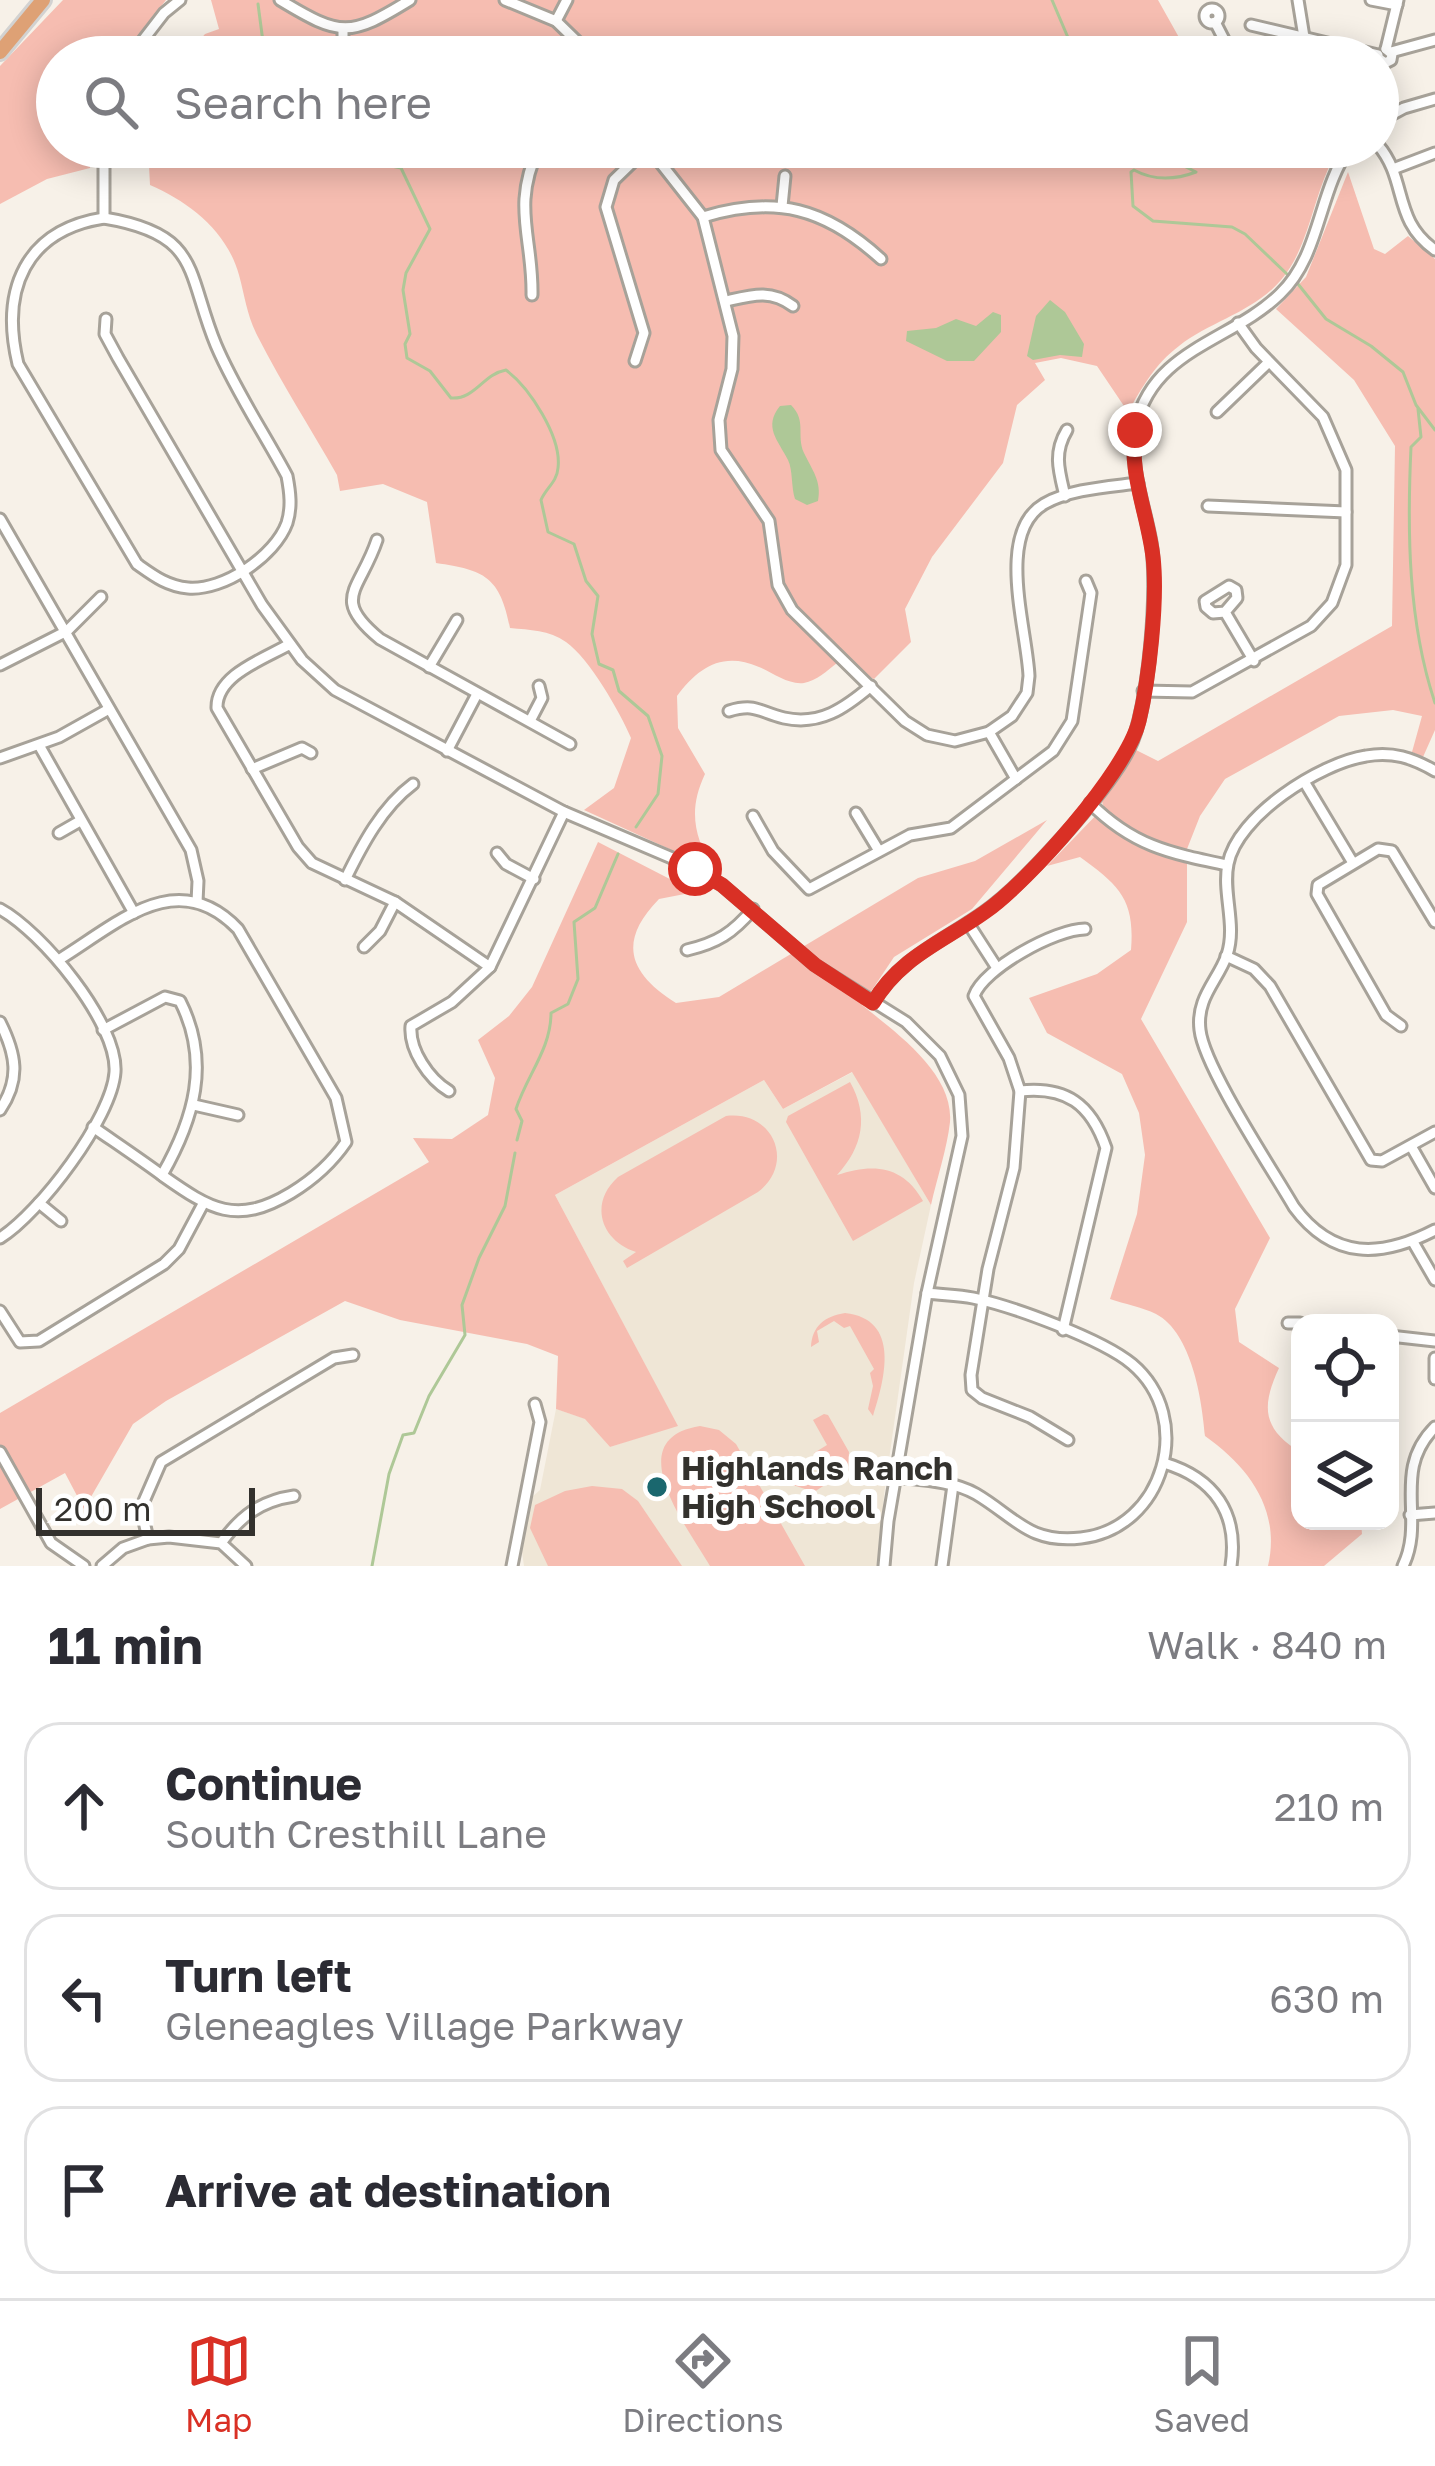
<!DOCTYPE html>
<html lang="en">
<head>
<meta charset="utf-8">
<style>
  :root { --surface:#fff; --page:#f7f7f7; --text:#2b2b33; --muted:#7c7c81; --line:#e1e1e2; --accent:#d93025 }
  body { margin:0; font-family:"Golos Text",sans-serif; background:var(--page); color:var(--text) }
  .controls { position:absolute; right:36px; bottom:36px; display:grid; overflow:hidden; border-radius:24px; box-shadow:0 6px 30px #0003 }
  .controls button { width:108px; height:108px; display:grid; place-items:center; padding:0; border:0; border-bottom:3px solid var(--line); background:var(--surface); color:var(--text); font:60px sans-serif }
  .scale { position:absolute; left:36px; bottom:30px; width:219px; box-sizing:border-box; padding-left:12px; border:6px solid #33312d; border-top:0; font-size:33px; line-height:42px; white-space:nowrap; color:#33312d; -webkit-text-stroke:9px #fff; paint-order:stroke }
  .stop { position:absolute; width:36px; height:36px; margin:-27px; border:9px solid #d93025; border-radius:50%; background:#fff }
  .stop.end { background:#d93025; border-color:#fff; box-shadow:0 3px 12px #0008 }
  .list { margin:0; padding:0; list-style:none }
  h2 { display:flex; justify-content:space-between; align-items:center; height:156px; margin:0; padding:0 48px; font-size:51px }
  h2 small { font-size:39px; font-weight:400; color:var(--muted) }
  .list li { display:grid; grid-template-columns:78px 1fr auto; gap:36px; align-items:center; box-sizing:border-box; height:168px; margin:0 24px 24px; padding:0 24px; border:3px solid var(--line); border-radius:36px }
  .list b { display:block; font-size:45px; white-space:nowrap }
  .list p { margin:0; font-size:39px; white-space:nowrap; color:var(--muted) }
  .list em { font-size:39px; font-style:normal; color:var(--muted) }
  .icon { flex:none; width:66px; height:66px; fill:none; stroke:currentColor; stroke-width:2; stroke-linecap:round; stroke-linejoin:round }
  .map { position:relative; flex:none; width:1435px; height:1566px; overflow:hidden }
  .search { position:absolute; background:var(--surface); box-shadow:0 6px 30px #0003; left:36px; right:36px; top:36px; height:132px; display:flex; align-items:center; gap:30px; box-sizing:border-box; padding:0 42px; border-radius:66px; color:var(--muted); font-size:45px }
  .sheet { height:732px; background:var(--surface) }
  nav { display:flex; justify-content:space-around; align-items:center; box-sizing:border-box; height:168px; border-top:3px solid var(--line); background:var(--surface); font-size:33px; color:var(--muted) }
  nav a { display:grid; justify-items:center; gap:6px }
  nav .on { color:var(--accent) }
  .map>svg:first-child { display:block }
  .built { fill:#efe6d6 }
  .green { fill:#f6bdb1 }
  .water { fill:#aec897 }
  .lines { fill:none; stroke-linecap:round; stroke-linejoin:round }
  .stream { stroke:#aec897; stroke-width:3 }
  .minor-casing { stroke:#a7a299; stroke-width:15 }
  .highway-casing { stroke:#d2d2d1; stroke-width:20 }
  .minor { stroke:#fff; stroke-width:9 }
  .highway { stroke:#dea175; stroke-width:14 }
  .route { stroke:#d93025; stroke-width:15 }
  .poi-dot { fill:#1a676e; stroke:#fff; stroke-width:4.5 }
  .labels { text-anchor:middle; stroke-width:12; stroke-linejoin:round; paint-order:stroke }
  .poi-label { font-size:33px; font-weight:bold; fill:#33312d; stroke:#fff; text-anchor:start }
</style>
</head>
<body>
<div class="map">
<svg width="1435" height="1566" viewBox="0 0 1435 1566">
  <rect width="100%" height="100%" fill="#f7f1e8"/>
  <!-- built -->
  <polygon class="built" points="853,1072 931,1205 914,1283 884,1495 879,1566 524,1566 522,1552 531,1498 540,1490 556,1409 586,1419 610,1447 677,1425 555,1195 764,1080 783,1109"/>
  <!-- green -->
  <g class="green">
    <polygon points="63,0 166,0 122,57 57,57 57,147 92,147 90,168 47,179 0,204 0,66"/>
    <polygon points="211,0 1158,0 1190,57 185,57 205,34 219,29"/>
    <path d="M148 147H1321L1337 152C1313 191 1311 245 1281 280 1254 312 1211 321 1179 346 1155 364 1143 386 1128 412L1097 366 1061 358 1035 363 1045 380 1017 405 1003 463 932 557 905 609 911 642 874 679 837 663C828 670 816 681 804 683 788 685 773 673 759 667 722 651 698 668 677 696L678 728 705 774C688 810 694 836 713 869L584 810 614 788 631 738C620 712 589 658 566 642 549 630 530 630 510 628 500 577 485 570 436 563L427 502 383 484 340 491 337 475C311 429 282 384 258 337 247 316 245 297 239 275 227 231 189 202 150 185Z"/>
    <path d="M1348 172 1374 249 1385 254 1408 236 1435 259V730L1423 757 1412 752 1422 716 1393 710 1339 716 1225 779 1200 816 1187 849V922L1141 1019 1270 1238 1235 1309 1239 1342 1279 1368C1262 1405 1261 1428 1300 1452V1521H1361L1362 1534 1324 1566H1268C1281 1510 1249 1467 1205 1436 1202 1400 1192 1333 1156 1314 1142 1307 1124 1304 1110 1299L1137 1214 1145 1155 1139 1113 1122 1074 1047 1033 1029 998 1097 974 1131 950C1135 900 1120 886 1080 857L1047 866 1104 807 1102 802 1136 750 1158 761 1392 626 1395 446 1354 380 1276 309 1306 277Z"/>
    <path d="M1047 820 972 909 894 957 862 1005C895 1032 954 1073 950 1122 947 1149 937 1178 931 1205L852 1072 783 1109 764 1080 555 1195 678 1426 610 1447 585 1419 556 1409 558 1356 527 1344 400 1320 345 1301 166 1401 133 1424 84 1509 65 1473 0 1509V1413L429 1162 413 1138 452 1139 488 1115 495 1078 478 1040 509 1016 532 987 598 842 695 892 659 899C617 942 629 973 676 1003L719 997 918 878 975 861Z"/>
    <path d="M850 1082C869 1116 863 1147 837 1175 873 1163 903 1165 923 1201L853 1241 786 1122 788 1116Z"/>
    <path d="M726 1116C773 1110 796 1163 758 1192L627 1268 623 1261 636 1252C600 1240 589 1203 618 1177Z"/>
    <path d="M845 1313C901 1319 885 1379 873 1416L868 1409 873 1386 870 1373 874 1369 850 1326 844 1328 834 1321 817 1331 819 1342 811 1347C812 1326 825 1316 845 1313Z"/>
    <polygon points="824,1414 828,1415 849,1452 848,1470 814,1492 778,1480 792,1472 811,1484 827,1478 814,1453 827,1445 813,1420"/>
    <path d="M700 1426 719 1430 736 1444 805 1566H710C688 1528 618 1439 700 1426Z"/>
    <polygon points="592,1486 622,1489 638,1501 682,1566 548,1566 530,1528 535,1505 565,1491"/>
  </g>
  <!-- water -->
  <g class="water">
    <polygon points="1050,300 1065,312 1084,344 1082,357 1060,355 1033,360 1027,356 1036,316"/>
    <polygon points="993,312 1001,315 1001,332 974,361 947,361 906,341 907,331 936,328 956,319 976,326"/>
    <path d="M791 405C807 421 796 435 804 453 812 470 822 481 818 501L807 505 795 499C791 487 793 470 788 460 778 440 763 427 780 406Z"/>
  </g>
  <g class="lines">
    <!-- stream -->
    <g class="stream">
      <polyline points="1052,0 1069,40 1115,46 1142,57"/>
      <polyline points="258,4 265,57"/>
      <path d="M323 147 335 163 365 153 382 164 401 168 430 229 406 273 403 290 410 334 405 344 407 358 430 371 451 398C475 400 483 374 506 370 529 387 562 437 558 468 557 482 546 488 541 500L548 532 574 544 586 581 598 596 592 634 599 664 613 670 619 691 648 716 662 756 658 794 636 827"/>
      <path d="M1181 147 1179 154 1184 166 1196 172C1175 180 1154 181 1134 170L1131 172 1133 206 1153 221 1232 227 1245 234 1288 275"/>
      <polyline points="1298,284 1326,319 1371,346 1403,372 1416,405 1435,430"/>
      <path d="M1418 409 1421 437 1411 447C1407 532 1408 622 1435 703"/>
      <path d="M517 1140 522 1121 516 1109C527 1075 551 1049 551 1013L568 1004 578 979 574 922 595 908 618 854"/>
      <polyline points="372,1566 389,1474 403,1435 414,1433 429,1396 465,1335 462,1305 479,1258 505,1206 515,1153"/>
    </g>
    <defs>
      <g id="minor">
        <path d="M280 0C341 37 350 37 410 0"/>
        <polyline points="505,0 556,21 593,57"/>
        <polyline points="1298,0 1304,37 1300,57"/>
        <polyline points="1371,0 1397,5"/>
        <circle cx="1212" cy="16" r="7"/>
        <polyline points="556,21 567,0"/>
        <polyline points="1215,22 1233,57"/>
        <polyline points="1251,25 1378,55"/>
        <polyline points="343,29 343,47 348,57"/>
        <polyline points="1386,49 1398,0"/>
        <polyline points="1391,52 1435,40"/>
        <polyline points="130,57 164,13 180,0"/>
        <polyline points="1378,58 1385,63 1391,60 1392,54 1386,49"/>
        <polyline points="1378,122 1404,108 1435,99"/>
        <path d="M1378 145C1408 180 1392 220 1435 250"/>
        <polyline points="104,147 104,218"/>
        <path d="M648 147 703 217 733 336 732 369 719 420 721 450 769 521 778 585 792 610 905 721 927 735 955 741 989 732 1012 716 1027 693 1029 676C1027 629 995 533 1044 504 1070 489 1108 487 1138 483"/>
        <polyline points="1393,169 1435,153"/>
        <polyline points="782,206 785,176"/>
        <path d="M703 217C776 195 825 208 881 259"/>
        <path d="M104 218C202 234 186 273 216 345 235 390 264 433 287 476 290 492 292 507 287 523 275 556 224 591 188 588 167 586 154 576 137 564L18 364C0 289 26 230 104 218Z"/>
        <path d="M532 295C533 236 511 207 539 147"/>
        <path d="M726 301C752 295 771 289 793 306"/>
        <polyline points="106,319 105,334 118,358 262,605 302,660 335,690 564,812 679,861 722,885 815,965 906,1022 940,1056 959,1095 962,1136 927,1293 888,1521 884,1566"/>
        <polyline points="635,361 644,333 606,207 614,180 648,147"/>
        <polyline points="1217,412 1269,362"/>
        <path d="M1065 496C1059 471 1053 453 1067 430"/>
        <polyline points="1208,506 1346,512"/>
        <polyline points="0,519 191,850 198,881 197,902"/>
        <path d="M377 540C360 591 330 598 380 639L570 744"/>
        <polyline points="1225,612 1213,613 1206,607 1205,601 1229,586 1236,590 1237,598 1225,612 1254,661"/>
        <path d="M290 644C264 659 216 675 217 708L298 847 312 863 395 902 490 967"/>
        <polyline points="0,665 67,631 101,597"/>
        <polyline points="429,667 457,620"/>
        <polyline points="1143,691 1192,692 1311,626 1332,603 1346,565 1346,470 1323,417 1256,348 1238,323"/>
        <path d="M729 711C756 703 759 712 784 718 820 726 845 708 871 686"/>
        <polyline points="530,721 542,698 539,686"/>
        <polyline points="989,732 1016,779"/>
        <polyline points="39,745 134,913"/>
        <polyline points="447,751 477,694"/>
        <polyline points="0,758 59,737 109,709"/>
        <polyline points="252,769 302,748 311,753"/>
        <path d="M1435 771C1413 758 1392 751 1366 756 1320 763 1237 816 1228 864 1222 893 1237 925 1227 955 1217 982 1196 998 1200 1030 1204 1067 1272 1169 1294 1207 1333 1260 1381 1258 1435 1230"/>
        <polyline points="1305,783 1353,863"/>
        <path d="M1090 803C1133 846 1169 853 1227 865"/>
        <polyline points="856,813 879,851"/>
        <polyline points="753,816 773,851 809,889 910,835 951,828 1053,751 1072,721 1091,593 1086,581"/>
        <polyline points="59,833 80,821"/>
        <polyline points="497,853 506,864 534,879"/>
        <path d="M345 880C362 845 382 807 413 784"/>
        <path d="M0 909C41 931 118 1023 115 1072 112 1118 39 1214 0 1238"/>
        <polyline points="968,923 997,968"/>
        <polyline points="364,947 380,931 395,902"/>
        <path d="M687 950C717 943 733 933 753 909"/>
        <polyline points="1226,956 1254,969 1270,986 1371,1160 1382,1161 1435,1132"/>
        <path d="M60 959C117 924 177 865 238 929L336 1098 346 1142C331 1164 314 1179 291 1193 236 1226 210 1209 163 1176 140 1159 116 1143 93 1127"/>
        <path d="M873 1003C900 957 942 942 984 912 1022 886 1109 790 1129 749 1149 710 1159 585 1151 542 1144 503 1128 465 1136 425 1153 349 1232 341 1280 294 1321 255 1318 191 1350 147"/>
        <path d="M0 1022C16 1054 21 1079 0 1110"/>
        <polyline points="1401,1026 1386,1015 1317,894 1318,885 1378,849 1392,851 1435,922"/>
        <path d="M103 1030 165 997 180 1001C211 1062 194 1119 162 1175"/>
        <path d="M449 1091C429 1079 409 1050 411 1026L452 1002 490 967 564 812"/>
        <path d="M1020 1091C1066 1086 1091 1104 1106 1148L1063 1330"/>
        <polyline points="194,1105 238,1115"/>
        <polyline points="1411,1146 1435,1188"/>
        <polyline points="39,1203 61,1221"/>
        <polyline points="1413,1242 1435,1280"/>
        <polyline points="0,1311 20,1342 39,1341 164,1264 179,1249 203,1204"/>
        <polyline points="1288,1323 1300,1323"/>
        <polyline points="1390,1336 1435,1341"/>
        <polyline points="1435,1358 1435,1379"/>
        <path d="M1068 1440 1030 1417 982 1398 972 1390 971 1375 988 1269 1014 1168 1020 1091 1009 1058 974 996C984 968 1056 929 1085 929"/>
        <polyline points="0,1452 51,1543 84,1566"/>
        <path d="M1164 1463C1214 1478 1239 1513 1231 1566"/>
        <path d="M896 1477C922 1480 953 1481 976 1494 1015 1517 1029 1544 1081 1538 1164 1529 1196 1418 1132 1364 1102 1339 1012 1306 973 1298 958 1295 942 1295 927 1293"/>
        <polyline points="1410,1515 1435,1513"/>
        <polyline points="148,1539 141,1508 161,1462 334,1358 353,1355"/>
        <path d="M221 1543C241 1516 260 1501 294 1496"/>
        <polyline points="102,1566 123,1548 148,1539 169,1537 221,1543 246,1566"/>
        <polyline points="512,1566 540,1422 535,1404"/>
        <polyline points="942,1566 953,1485"/>
        <path d="M1403 1566C1426 1519 1391 1471 1435 1427"/>
      </g>
      <polyline id="highway" points="0,52 43,0"/>
    </defs>
    <!-- minor casing -->
    <use href="#minor" class="minor-casing"/>
    <!-- highway casing -->
    <use href="#highway" class="highway-casing"/>
    <!-- minor -->
    <use href="#minor" class="minor"/>
    <!-- highway -->
    <use href="#highway" class="highway"/>
  </g>
  <g class="lines">
    <!-- route -->
    <path class="route" d="M695 869 722 885 815 965 873 1003C900 957 943 942 985 912 1028 882 1127 771 1139 721 1149 679 1158 600 1153 557 1148 515 1129 474 1135 430"/>
  </g>
  <!-- markers -->
  <circle class="poi-dot" cx="657" cy="1487" r="12"/>
  <g class="labels">
    <!-- poi labels -->
    <g class="poi-label">
      <text x="681" y="1480">Highlands Ranch<tspan x="681" dy="38">High School</tspan></text>
    </g>
  </g>
</svg>
<div class="controls">
<button><svg class="icon" aria-label="locate" viewBox="0 0 24 24"><circle cx="12" cy="12" r="6"/><path d="M12 2v4M12 18v4M2 12h4M18 12h4"/></svg></button>
<button><svg class="icon" aria-label="layers" viewBox="0 0 24 24"><path d="M12 4l9 5-9 5-9-5zM3 14l9 5 9-5"/></svg></button>
</div>
<div class="scale">200 m</div>
<div class="stop" style="left:695px;top:869px"></div>
<div class="stop end" style="left:1135px;top:430px"></div>
<div class="search"><svg class="icon" aria-label="search" viewBox="0 0 24 24"><circle cx="10" cy="10" r="6"/><path d="M15 15l6 6"/></svg>Search here</div>
</div>
<section class="sheet">
<h2>11 min<small>Walk · 840 m</small></h2>
<ul class="list">
<li><svg class="icon" aria-label="ahead" viewBox="0 0 24 24"><path d="M12 20V5M6 11l6-6 6 6"/></svg><div><b>Continue</b><p>South Cresthill Lane</p></div><em>210 m</em></li>
<li><svg class="icon" aria-label="left" viewBox="0 0 24 24"><path d="M17 20v-9H6M10 6l-5 5 5 5"/></svg><div><b>Turn left</b><p>Gleneagles Village Parkway</p></div><em>630 m</em></li>
<li><svg class="icon" aria-label="arrive" viewBox="0 0 24 24"><path d="M6 21V4h12l-3 4 3 4H6"/></svg><div><b>Arrive at destination</b></div></li>
</ul>
</section>
<nav>
<a class="on"><svg class="icon" aria-label="map" viewBox="0 0 24 24"><path d="M3 6l6-2 6 2 6-2v14l-6 2-6-2-6 2zM9 4v14M15 6v14"/></svg>Map</a>
<a><svg class="icon" aria-label="directions" viewBox="0 0 24 24"><path d="M12 3l9 9-9 9-9-9zM9 14v-3h6M13 9l2 2-2 2"/></svg>Directions</a>
<a><svg class="icon" aria-label="saved" viewBox="0 0 24 24"><path d="M7 4h10v16l-5-4-5 4z"/></svg>Saved</a>
</nav>
</body>
</html>
